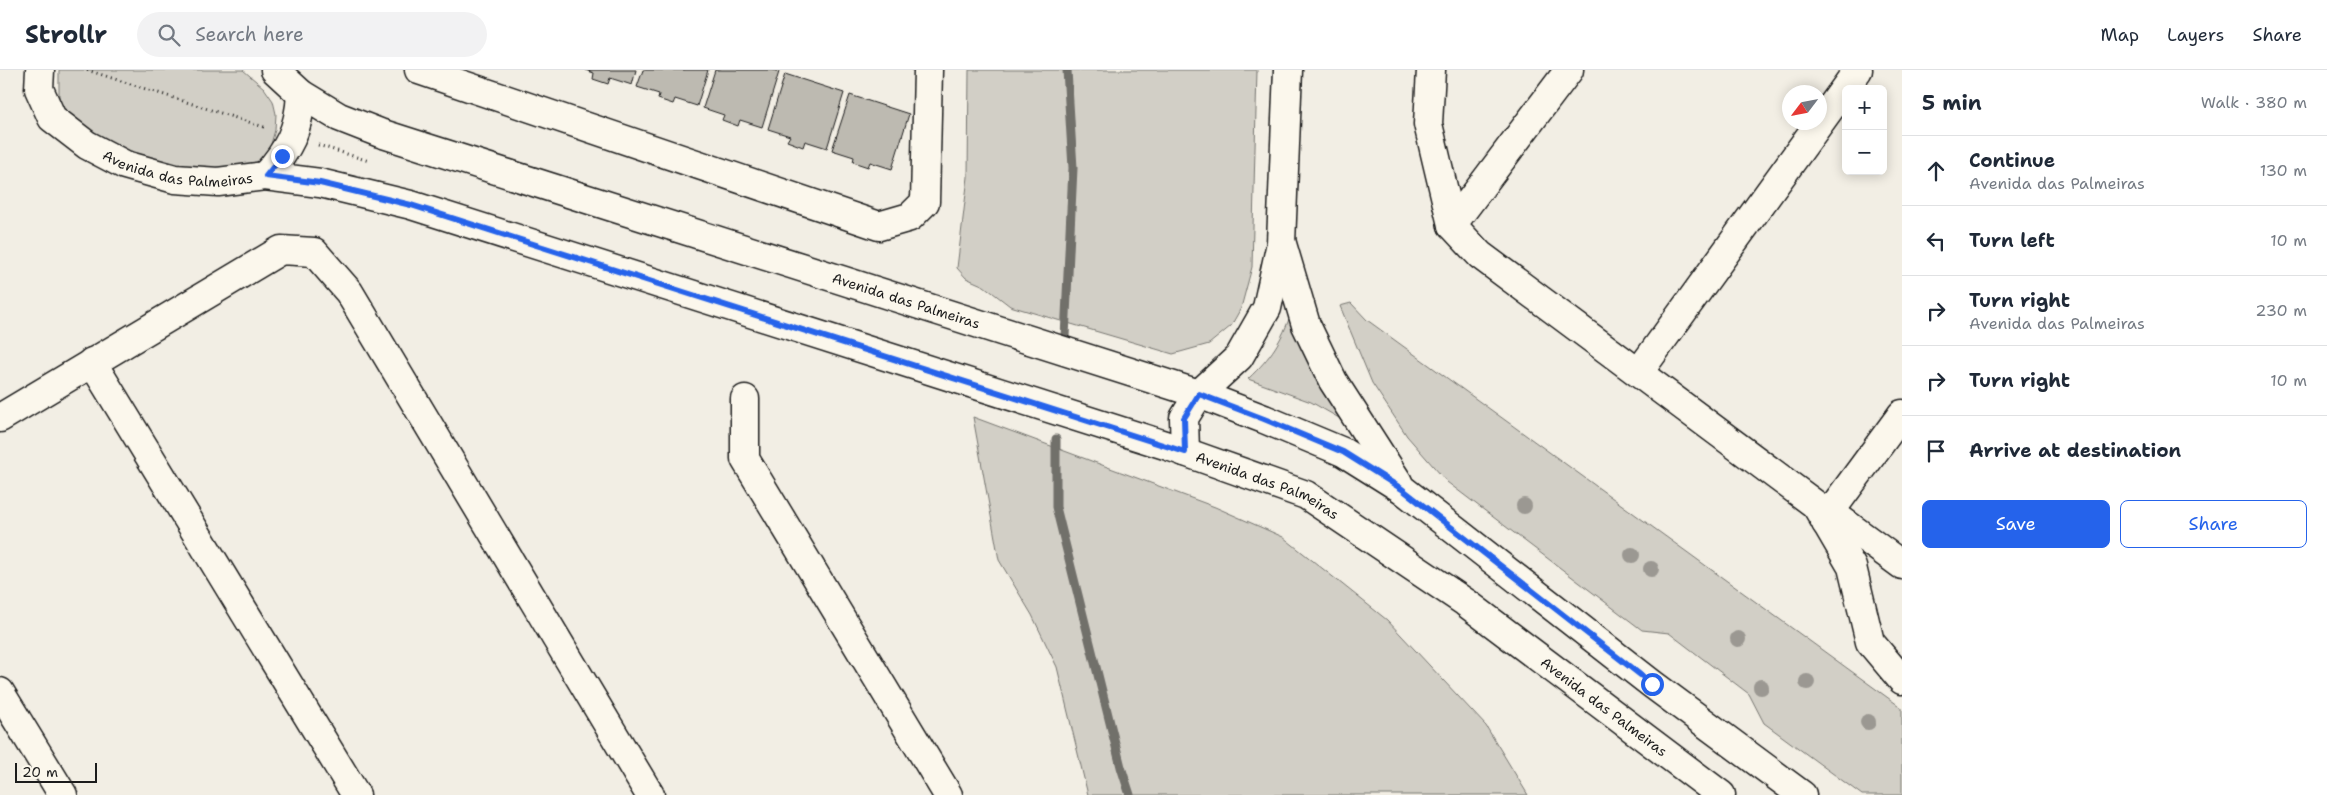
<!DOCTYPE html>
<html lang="en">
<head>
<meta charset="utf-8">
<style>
  :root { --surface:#fff; --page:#f2f2f3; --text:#1f2937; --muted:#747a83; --line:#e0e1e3; --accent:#2563eb }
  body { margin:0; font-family:"Shantell Sans",sans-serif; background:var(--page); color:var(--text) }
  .controls { position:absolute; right:15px; top:15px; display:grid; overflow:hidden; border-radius:8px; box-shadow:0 2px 12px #0003 }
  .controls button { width:45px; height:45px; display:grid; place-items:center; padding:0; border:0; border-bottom:1px solid var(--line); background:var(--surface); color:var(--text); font:25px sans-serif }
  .compass { position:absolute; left:1782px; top:15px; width:45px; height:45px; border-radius:50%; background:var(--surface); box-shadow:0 2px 12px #0003; rotate:238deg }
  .scale { position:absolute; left:15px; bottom:12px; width:82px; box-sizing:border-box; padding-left:5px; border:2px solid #1c1c1c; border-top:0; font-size:14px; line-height:18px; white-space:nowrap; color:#1c1c1c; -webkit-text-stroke:4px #fbf7ec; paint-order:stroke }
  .stop { position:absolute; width:15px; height:15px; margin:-11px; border:4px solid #2563eb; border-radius:50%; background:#fff }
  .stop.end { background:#2563eb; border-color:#fff; box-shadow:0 1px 5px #0008 }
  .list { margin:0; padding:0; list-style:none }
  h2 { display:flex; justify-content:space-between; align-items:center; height:65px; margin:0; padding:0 20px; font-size:21px }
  h2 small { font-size:16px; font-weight:400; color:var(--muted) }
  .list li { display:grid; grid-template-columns:32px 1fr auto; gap:15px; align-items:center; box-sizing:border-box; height:70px; padding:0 20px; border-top:1px solid var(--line) }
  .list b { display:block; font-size:19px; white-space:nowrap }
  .list p { margin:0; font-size:16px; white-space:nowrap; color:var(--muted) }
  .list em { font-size:16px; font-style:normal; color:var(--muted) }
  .actions { display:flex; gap:10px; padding:15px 20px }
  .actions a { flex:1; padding:11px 0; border:1px solid var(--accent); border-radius:8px; text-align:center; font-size:18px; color:var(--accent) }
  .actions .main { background:var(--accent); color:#fff }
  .icon { flex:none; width:28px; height:28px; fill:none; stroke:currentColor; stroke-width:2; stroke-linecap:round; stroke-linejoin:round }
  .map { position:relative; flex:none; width:1902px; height:725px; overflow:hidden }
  header { display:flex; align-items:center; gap:30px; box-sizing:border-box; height:70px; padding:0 25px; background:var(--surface); border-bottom:1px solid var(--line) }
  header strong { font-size:24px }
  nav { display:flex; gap:28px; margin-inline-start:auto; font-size:18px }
  .search { width:350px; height:45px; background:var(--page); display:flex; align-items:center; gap:12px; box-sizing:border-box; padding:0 18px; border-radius:28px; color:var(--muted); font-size:19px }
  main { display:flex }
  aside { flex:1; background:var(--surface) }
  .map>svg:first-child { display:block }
  .green { fill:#d2cfc6; stroke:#777671 }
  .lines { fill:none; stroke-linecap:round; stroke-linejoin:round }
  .stream { stroke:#716f6b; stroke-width:9 }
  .building { fill:#bdbab1; stroke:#1c1c1c }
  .minor-casing { stroke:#1c1c1c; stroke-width:31 }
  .path { stroke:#1c1c1c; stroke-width:3; stroke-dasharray:1 4; stroke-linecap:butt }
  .minor { stroke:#fbf7ec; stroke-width:28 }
  .tree { fill:#9b9892 }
  .route { stroke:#2563eb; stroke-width:6 }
  .labels { text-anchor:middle; stroke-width:4; stroke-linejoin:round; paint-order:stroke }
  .street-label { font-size:14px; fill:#1c1c1c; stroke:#fbf7ec }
</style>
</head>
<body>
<header>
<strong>Strollr</strong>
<div class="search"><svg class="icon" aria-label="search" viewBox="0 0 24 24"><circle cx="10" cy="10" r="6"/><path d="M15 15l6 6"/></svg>Search here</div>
<nav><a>Map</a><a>Layers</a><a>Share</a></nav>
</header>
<main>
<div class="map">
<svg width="1902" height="725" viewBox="0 0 1902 725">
  <rect width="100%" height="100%" fill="#f2eee4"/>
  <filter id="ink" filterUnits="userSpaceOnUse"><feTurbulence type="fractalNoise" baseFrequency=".02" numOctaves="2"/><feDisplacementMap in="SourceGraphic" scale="10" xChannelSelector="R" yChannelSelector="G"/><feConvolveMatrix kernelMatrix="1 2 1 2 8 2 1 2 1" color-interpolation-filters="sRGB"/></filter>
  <g filter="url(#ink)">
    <!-- green -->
    <g class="green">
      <polygon points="59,0 243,0 264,18 273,31 276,44 275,60 269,81 261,92 251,99 181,98 141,89 102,71 64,44 59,31"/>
      <polygon points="969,0 1257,0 1252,197 1241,238 1231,256 1209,274 1173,284 1010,236 984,216 966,208 957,198 968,107"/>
      <polygon points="1351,233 1367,250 1902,638 1902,725 1862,725 1764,653 1749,624 1669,563 1642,560 1447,412 1407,366 1372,313 1340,236"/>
      <path d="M1292 241 1324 320 1339 348 1311 332 1248 309C1272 286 1281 272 1292 241Z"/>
      <polygon points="973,347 1215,437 1283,467 1387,550 1486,656 1528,725 1088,725 1057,597 1032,545 999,490"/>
    </g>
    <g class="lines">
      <!-- stream -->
      <g class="stream">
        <polyline points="1065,267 1073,98 1067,0"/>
        <polyline points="1056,369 1056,437 1121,697 1130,725"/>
      </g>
    </g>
    <!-- building -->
    <g class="building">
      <polygon points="585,0 636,0 632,15 610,8 608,14 593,9 594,3"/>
      <polygon points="643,0 708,0 697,36 675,29 673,34 658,29 659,24 637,17"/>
      <polygon points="715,0 773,0 779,2 762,57 740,50 738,56 722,50 724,45 703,38"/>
      <polygon points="785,4 844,23 827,78 805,71 803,77 787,71 790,66 768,59"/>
      <polygon points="850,25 909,44 892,99 870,92 868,97 853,92 854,87 832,80"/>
    </g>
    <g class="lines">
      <defs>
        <g id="minor">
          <path id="s1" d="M40 0 39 19 52 48 87 75 125 95 175 109 218 112 265 106 320 113 411 135 1168 376 1306 425 1465 532 1721 725"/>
          <path id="s2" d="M275 0 301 24 339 47 380 63 1199 324 1264 349 1343 382 1402 419 1652 614 1802 725"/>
          <polyline points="419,0 879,156 910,147 925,132 928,0"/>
          <polyline points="1431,0 1428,54 1452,155 1480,185 1816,435 1830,442 1902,495"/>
          <path d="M265 106C289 79 299 60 301 24"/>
          <polyline points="1452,155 1569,0"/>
          <polyline points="1282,174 1306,255 1333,311 1398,412"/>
          <polyline points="92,292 356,725"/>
          <polyline points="1639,302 1858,0"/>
          <polyline points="745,329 745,389 948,725"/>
          <polyline points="0,348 281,180 314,182 349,222 650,725"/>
          <polyline points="1185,382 1184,348 1199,324 1239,287 1267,238 1281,173 1288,0"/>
          <polyline points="1817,437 1852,497 1870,572 1902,610"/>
          <polyline points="1826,453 1830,442 1902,344"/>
          <polyline points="0,622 63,725"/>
        </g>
      </defs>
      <!-- minor casing -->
      <use href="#minor" class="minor-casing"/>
      <!-- path -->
      <g class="path">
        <polyline points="87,0 267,58"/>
        <polyline points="318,75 369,91"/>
      </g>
      <!-- minor -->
      <use href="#minor" class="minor"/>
    </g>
    <!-- trees -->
    <g class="tree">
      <circle cx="1524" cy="436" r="8"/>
      <circle cx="1632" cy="485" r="8"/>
      <circle cx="1651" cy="499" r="8"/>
      <circle cx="1738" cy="569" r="8"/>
      <circle cx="1807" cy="612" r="8"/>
      <circle cx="1761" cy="617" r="8"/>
      <circle cx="1868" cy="652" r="8"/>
    </g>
  </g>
  <g class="lines" filter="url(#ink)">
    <!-- route -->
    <polyline class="route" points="282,86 266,106 320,113 411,135 1185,382 1184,348 1199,324 1264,349 1343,382 1402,419 1652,614"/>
  </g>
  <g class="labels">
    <!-- street labels -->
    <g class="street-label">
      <text dy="5" stroke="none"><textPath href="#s1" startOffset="191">Avenida das Palmeiras</textPath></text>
      <text dy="5" stroke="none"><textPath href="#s2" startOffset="676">Avenida das Palmeiras</textPath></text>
      <text dy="5" stroke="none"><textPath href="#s1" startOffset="1331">Avenida das Palmeiras</textPath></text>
      <text dy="5" stroke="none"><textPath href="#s1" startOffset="1736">Avenida das Palmeiras</textPath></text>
    </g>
  </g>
</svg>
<div class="controls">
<button>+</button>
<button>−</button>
</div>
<svg class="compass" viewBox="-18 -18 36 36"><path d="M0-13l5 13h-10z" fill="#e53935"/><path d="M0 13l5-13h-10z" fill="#747a83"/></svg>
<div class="scale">20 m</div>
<div class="stop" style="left:1652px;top:614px"></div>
<div class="stop end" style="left:282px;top:86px"></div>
</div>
<aside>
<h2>5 min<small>Walk · 380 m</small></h2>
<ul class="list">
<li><svg class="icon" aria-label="ahead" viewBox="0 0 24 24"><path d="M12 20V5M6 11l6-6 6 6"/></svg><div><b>Continue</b><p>Avenida das Palmeiras</p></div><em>130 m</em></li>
<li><svg class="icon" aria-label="left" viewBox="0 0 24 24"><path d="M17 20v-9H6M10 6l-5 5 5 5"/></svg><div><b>Turn left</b></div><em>10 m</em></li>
<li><svg class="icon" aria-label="right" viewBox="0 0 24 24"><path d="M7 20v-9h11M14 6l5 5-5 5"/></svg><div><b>Turn right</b><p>Avenida das Palmeiras</p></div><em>230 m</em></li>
<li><svg class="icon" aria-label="right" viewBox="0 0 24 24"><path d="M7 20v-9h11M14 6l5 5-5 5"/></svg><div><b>Turn right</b></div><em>10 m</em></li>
<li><svg class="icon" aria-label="arrive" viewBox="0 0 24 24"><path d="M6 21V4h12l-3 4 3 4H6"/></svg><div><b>Arrive at destination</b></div></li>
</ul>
<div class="actions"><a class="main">Save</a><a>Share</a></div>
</aside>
</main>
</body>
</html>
